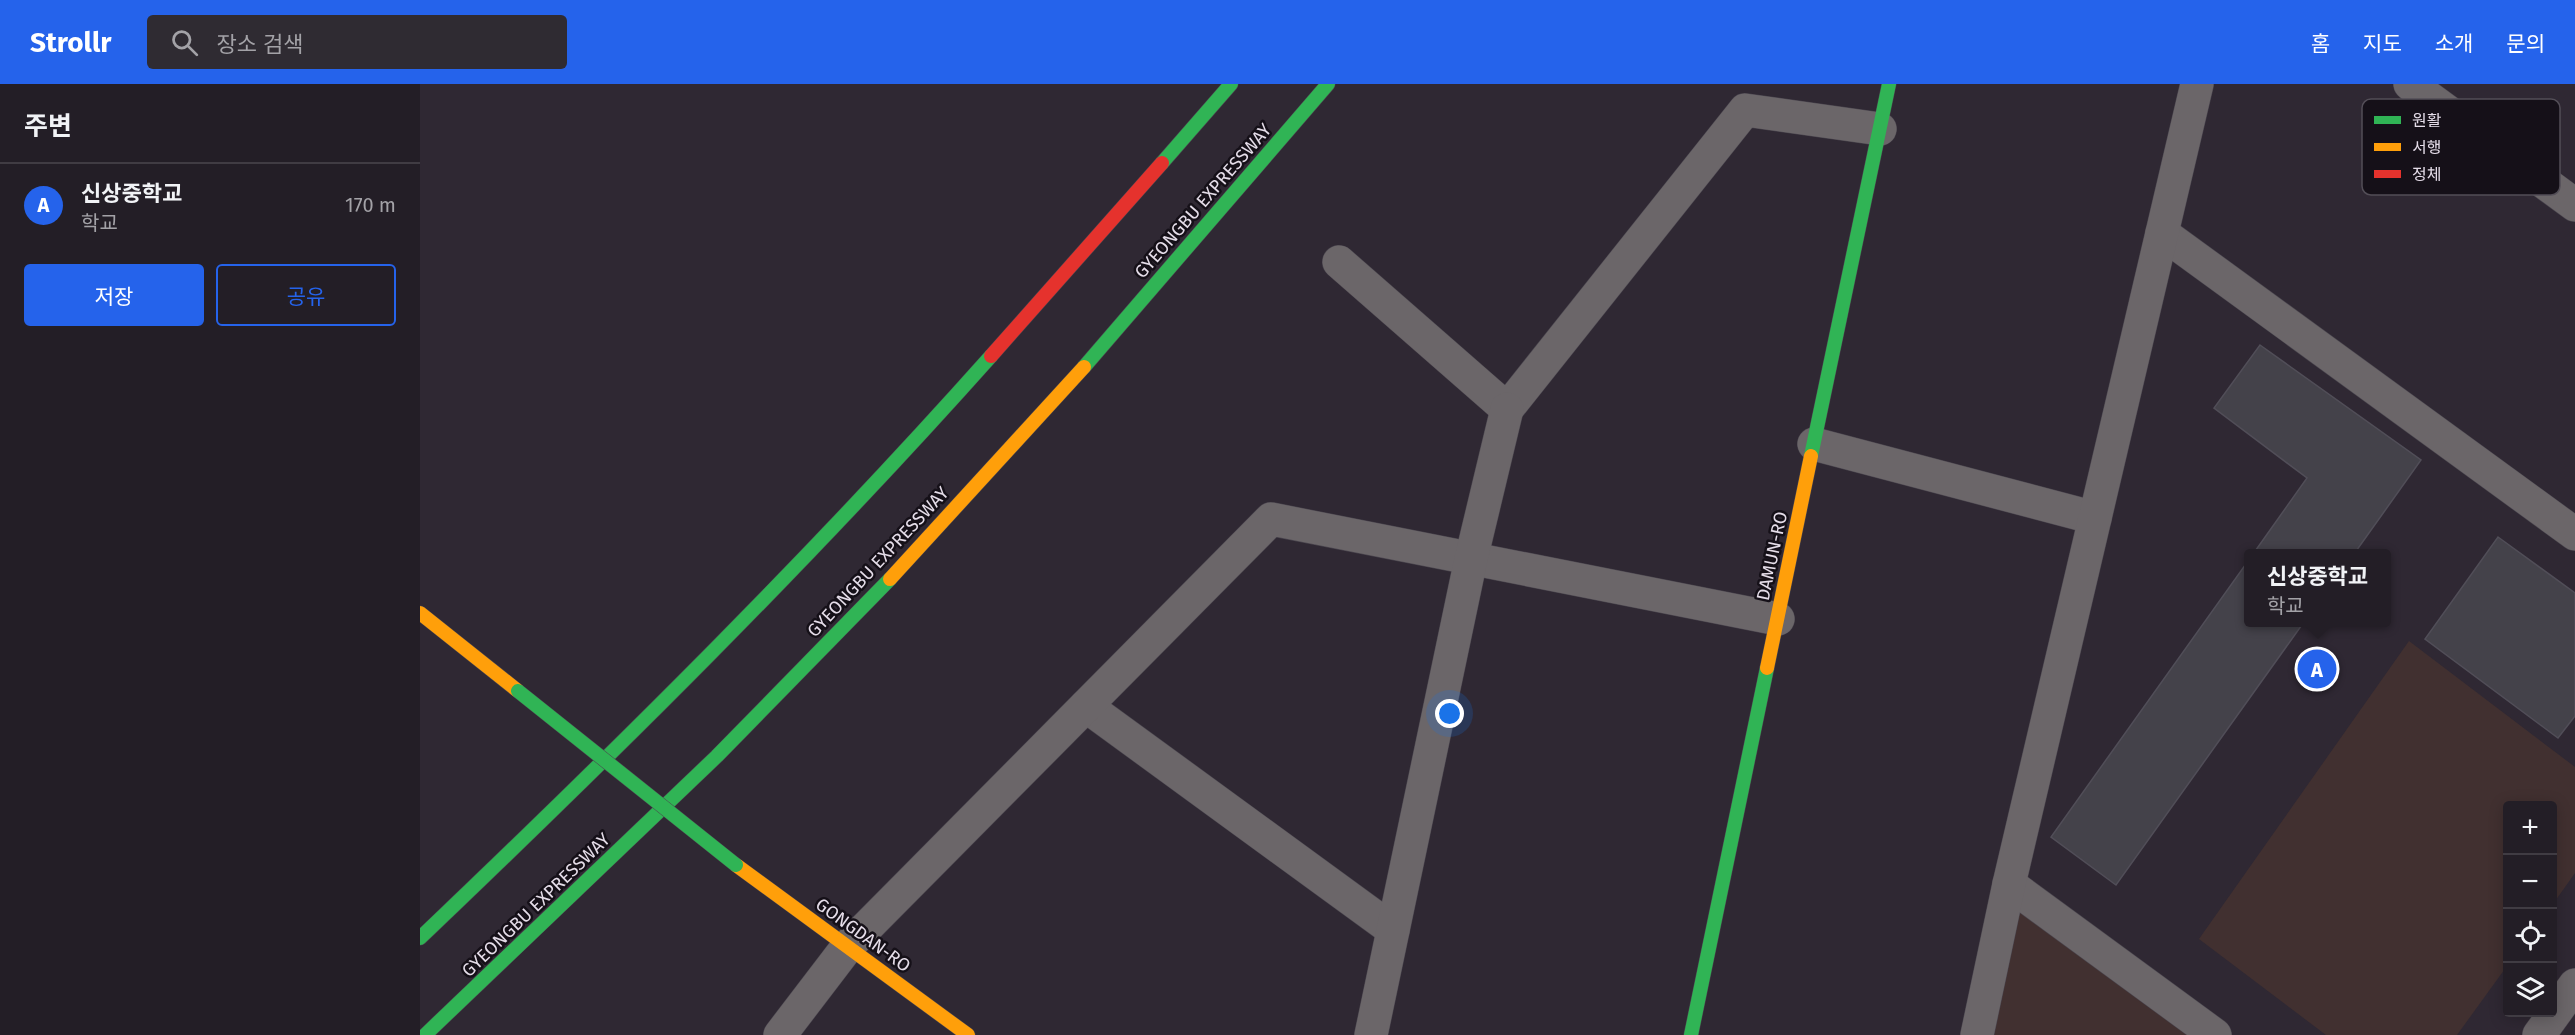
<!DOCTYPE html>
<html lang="ko">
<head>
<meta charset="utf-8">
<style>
  :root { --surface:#231e26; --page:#2f2b32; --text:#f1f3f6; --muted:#a3a2a7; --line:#403c43; --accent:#2563eb }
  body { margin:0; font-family:"Fira Sans","Noto Sans KR",sans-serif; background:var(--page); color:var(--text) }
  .controls { position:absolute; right:18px; bottom:18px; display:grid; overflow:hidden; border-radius:6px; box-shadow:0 3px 15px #0003 }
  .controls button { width:54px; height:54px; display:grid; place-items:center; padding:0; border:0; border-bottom:2px solid var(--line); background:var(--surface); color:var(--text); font:30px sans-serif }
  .you { position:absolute; left:1030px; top:630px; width:21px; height:21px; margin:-15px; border:4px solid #fff; border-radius:50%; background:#1a73e8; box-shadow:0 0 0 9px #1a73e833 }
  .badge { display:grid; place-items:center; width:39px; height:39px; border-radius:50%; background:var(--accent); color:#fff; font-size:20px; font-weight:700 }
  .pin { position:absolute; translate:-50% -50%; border:3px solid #fff; box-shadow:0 2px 6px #0006 }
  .popup { position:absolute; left:1824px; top:465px; width:147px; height:78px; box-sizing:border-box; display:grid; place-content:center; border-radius:6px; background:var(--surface); filter:drop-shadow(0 2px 4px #0005); font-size:20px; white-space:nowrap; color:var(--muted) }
  .popup b { font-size:22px; color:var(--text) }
  .popup::after { content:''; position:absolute; left:50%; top:100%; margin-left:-12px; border:12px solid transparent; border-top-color:var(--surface) }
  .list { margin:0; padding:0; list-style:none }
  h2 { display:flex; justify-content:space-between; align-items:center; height:78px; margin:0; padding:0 24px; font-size:26px }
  h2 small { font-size:20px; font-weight:400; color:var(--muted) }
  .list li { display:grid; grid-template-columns:39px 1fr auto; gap:18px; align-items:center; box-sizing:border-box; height:84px; padding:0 24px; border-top:2px solid var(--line) }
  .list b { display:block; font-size:22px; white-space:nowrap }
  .list p { margin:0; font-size:20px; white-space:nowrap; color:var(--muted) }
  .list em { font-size:20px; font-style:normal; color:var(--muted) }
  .actions { display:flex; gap:12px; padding:18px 24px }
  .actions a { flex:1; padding:14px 0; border:2px solid var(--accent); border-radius:6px; text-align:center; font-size:21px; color:var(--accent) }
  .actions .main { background:var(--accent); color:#fff }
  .icon { flex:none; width:33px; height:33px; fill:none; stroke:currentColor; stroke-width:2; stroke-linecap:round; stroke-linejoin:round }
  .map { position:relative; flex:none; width:2155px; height:951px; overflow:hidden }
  header { display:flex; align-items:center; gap:36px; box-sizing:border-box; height:84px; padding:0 30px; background:var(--accent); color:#fff }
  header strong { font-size:28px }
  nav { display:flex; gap:33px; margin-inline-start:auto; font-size:21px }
  .search { width:420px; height:54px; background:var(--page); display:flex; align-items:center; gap:15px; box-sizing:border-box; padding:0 21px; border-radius:6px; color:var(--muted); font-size:22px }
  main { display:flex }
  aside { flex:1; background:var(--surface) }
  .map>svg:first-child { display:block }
  .green { fill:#413030 }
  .building { fill:#44424a; stroke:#514e58; stroke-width:1.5 }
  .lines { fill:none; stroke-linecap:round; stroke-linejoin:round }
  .street-casing { stroke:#4b464f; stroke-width:34 }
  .fast-casing { stroke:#4b464f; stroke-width:15 }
  .slow-casing { stroke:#4b464f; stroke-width:15 }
  .jam-casing { stroke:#4b464f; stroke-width:15 }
  .street { stroke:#6b6669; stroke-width:33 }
  .fast { stroke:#30b455; stroke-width:14 }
  .slow { stroke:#ff9f0a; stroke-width:14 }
  .jam { stroke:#e5322d; stroke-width:14 }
  .fast-bridge-casing { stroke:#4b464f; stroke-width:15; stroke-linecap:butt }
  .fast-bridge { stroke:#30b455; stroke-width:14 }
  .labels { text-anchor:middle; stroke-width:5; stroke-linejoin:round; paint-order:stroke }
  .street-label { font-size:18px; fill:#e5dde9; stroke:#151018 }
  .key { fill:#151018; stroke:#534e57; stroke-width:1.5 }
  .key-label { font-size:16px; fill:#e5dde9 }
</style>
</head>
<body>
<header>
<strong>Strollr</strong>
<div class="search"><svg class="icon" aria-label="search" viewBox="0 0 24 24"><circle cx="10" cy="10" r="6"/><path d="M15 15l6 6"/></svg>장소 검색</div>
<nav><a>홈</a><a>지도</a><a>소개</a><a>문의</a></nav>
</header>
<main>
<aside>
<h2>주변<small></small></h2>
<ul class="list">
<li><span class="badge">A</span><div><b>신상중학교</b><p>학교</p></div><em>170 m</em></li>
</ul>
<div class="actions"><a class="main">저장</a><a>공유</a></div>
</aside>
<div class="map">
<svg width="2155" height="951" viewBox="0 0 2155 951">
  <rect width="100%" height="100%" fill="#2f2833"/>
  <!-- green -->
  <g class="green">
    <polygon points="1989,557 2155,683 2155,789 2133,820 2132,722 2088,722 2087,882 2037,951 1906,951 1779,855"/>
    <polygon points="1589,800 1795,951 1557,951"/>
  </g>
  <!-- building -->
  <g class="building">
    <polygon points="1840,261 2001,376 1934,470 1833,470 1887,394 1794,324"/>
    <polygon points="2078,453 2155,509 2155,632 2138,654 2005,555"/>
    <polygon points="1828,477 1828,538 1884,538 1696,801 1631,753"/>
  </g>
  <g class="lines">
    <defs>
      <g id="street">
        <polyline points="1990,0 2155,121"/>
        <polyline points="1742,149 2155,450"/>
        <polyline points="919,178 1087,325 1325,26 1460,45"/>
        <polyline points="1394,360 1675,434"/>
        <polyline points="666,622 973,846"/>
        <polyline points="1589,800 1795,951"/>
        <polyline points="360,951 428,862 851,435 1358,535"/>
        <polyline points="951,951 1051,475 1087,325"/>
        <polyline points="1557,951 1589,800 1777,0"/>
        <polyline points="2119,951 2155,901"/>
      </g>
      <g id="fast">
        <polyline points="742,79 811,0"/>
        <polyline points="664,283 908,0"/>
        <polyline points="1391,372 1469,0"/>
        <path d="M0 854C197 666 390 475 571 272"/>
        <polyline points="5,951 297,672 470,495"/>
        <polyline points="1271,951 1347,584"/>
      </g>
      <g id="slow">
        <polyline points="470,495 664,283"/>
        <polyline points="0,529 98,607"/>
        <polyline points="1347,584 1391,372"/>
        <polyline points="316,781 548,951"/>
      </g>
      <polyline id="jam" points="571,272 742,79"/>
    </defs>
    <!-- street casing -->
    <use href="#street" class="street-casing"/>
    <!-- fast casing -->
    <use href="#fast" class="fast-casing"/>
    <!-- slow casing -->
    <use href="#slow" class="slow-casing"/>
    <!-- jam casing -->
    <use href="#jam" class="jam-casing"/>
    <!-- street -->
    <use href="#street" class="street"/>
    <!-- fast -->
    <use href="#fast" class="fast"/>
    <!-- slow -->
    <use href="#slow" class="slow"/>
    <!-- jam -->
    <use href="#jam" class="jam"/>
    <defs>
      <polyline id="fast-bridge" points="98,607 316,781"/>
    </defs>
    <!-- fast-bridge casing -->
    <use href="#fast-bridge" class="fast-bridge-casing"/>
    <!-- fast-bridge -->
    <use href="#fast-bridge" class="fast-bridge"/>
  </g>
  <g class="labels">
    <!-- street labels -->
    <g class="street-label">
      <text transform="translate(783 117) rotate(-49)" y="6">GYEONGBU EXPRESSWAY</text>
      <text transform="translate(1352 472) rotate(-78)" y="6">DAMUN-RO</text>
      <text transform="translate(458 478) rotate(-47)" y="6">GYEONGBU EXPRESSWAY</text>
      <text transform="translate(116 821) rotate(-44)" y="6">GYEONGBU EXPRESSWAY</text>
      <text transform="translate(443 851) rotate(36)" y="6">GONGDAN-RO</text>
    </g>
  </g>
  <!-- legend -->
  <rect x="1942" y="15" width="198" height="96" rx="9" class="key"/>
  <rect x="1954" y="32" width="27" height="8" fill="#30b455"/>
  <rect x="1954" y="59" width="27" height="8" fill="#ff9f0a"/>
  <rect x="1954" y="86" width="27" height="8" fill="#e5322d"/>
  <g class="key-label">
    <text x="1992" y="42">원활</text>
    <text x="1992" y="69">서행</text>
    <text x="1992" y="96">정체</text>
  </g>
</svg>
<div class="controls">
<button>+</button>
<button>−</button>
<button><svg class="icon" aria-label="locate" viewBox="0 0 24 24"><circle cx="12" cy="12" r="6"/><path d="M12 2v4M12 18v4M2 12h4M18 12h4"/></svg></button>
<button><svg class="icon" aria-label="layers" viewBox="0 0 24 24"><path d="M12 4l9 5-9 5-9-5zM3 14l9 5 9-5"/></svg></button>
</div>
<div class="you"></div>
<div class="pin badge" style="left:1897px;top:585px">A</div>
<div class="popup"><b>신상중학교</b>학교</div>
</div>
</main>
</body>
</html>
